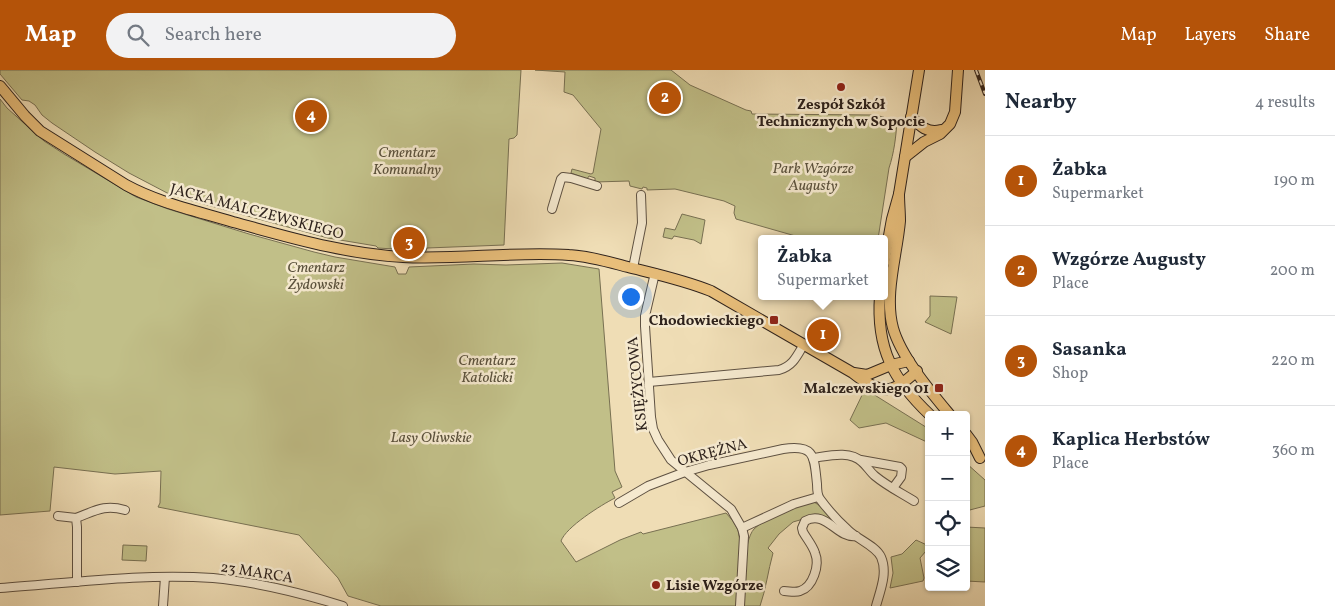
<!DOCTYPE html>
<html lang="en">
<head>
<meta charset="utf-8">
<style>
  :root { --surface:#fff; --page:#f2f2f3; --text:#1f2937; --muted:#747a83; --line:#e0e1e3; --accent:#b45309 }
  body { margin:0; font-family:Vollkorn,serif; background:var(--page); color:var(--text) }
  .controls { position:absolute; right:15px; bottom:15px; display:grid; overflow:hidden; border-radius:5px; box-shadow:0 1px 4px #0004 }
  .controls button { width:45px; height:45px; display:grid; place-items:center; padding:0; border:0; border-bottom:1px solid var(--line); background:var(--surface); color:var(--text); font:25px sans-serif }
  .you { position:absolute; left:630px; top:226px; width:18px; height:18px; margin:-12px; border:4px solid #fff; border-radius:50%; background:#1a73e8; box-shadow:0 0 0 8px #1a73e833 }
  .badge { display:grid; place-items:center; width:32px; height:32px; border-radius:50%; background:var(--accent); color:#fff; font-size:16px; font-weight:700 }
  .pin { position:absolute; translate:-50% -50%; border:2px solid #fff; box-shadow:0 1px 5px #0006 }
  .popup { position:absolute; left:758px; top:165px; width:130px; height:65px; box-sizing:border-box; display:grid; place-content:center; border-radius:5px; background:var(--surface); filter:drop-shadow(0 1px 4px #0005); font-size:16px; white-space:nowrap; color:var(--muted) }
  .popup b { font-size:19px; color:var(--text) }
  .popup::after { content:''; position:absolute; left:50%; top:100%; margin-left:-10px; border:10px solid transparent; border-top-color:var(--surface) }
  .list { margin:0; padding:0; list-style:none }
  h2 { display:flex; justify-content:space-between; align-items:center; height:65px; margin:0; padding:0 20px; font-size:21px }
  h2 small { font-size:16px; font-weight:400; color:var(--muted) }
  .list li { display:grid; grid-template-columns:32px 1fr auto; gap:15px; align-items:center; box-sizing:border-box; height:90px; padding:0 20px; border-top:1px solid var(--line) }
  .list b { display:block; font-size:19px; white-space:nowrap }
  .list p { margin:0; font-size:16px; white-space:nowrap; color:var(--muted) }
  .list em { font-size:16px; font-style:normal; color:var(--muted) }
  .icon { flex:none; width:28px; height:28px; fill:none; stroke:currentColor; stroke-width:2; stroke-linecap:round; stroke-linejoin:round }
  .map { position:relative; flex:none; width:985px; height:536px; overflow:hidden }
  header { display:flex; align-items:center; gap:30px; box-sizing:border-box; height:70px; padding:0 25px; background:var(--accent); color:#fff }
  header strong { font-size:24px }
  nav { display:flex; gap:28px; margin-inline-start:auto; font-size:18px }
  .search { width:350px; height:45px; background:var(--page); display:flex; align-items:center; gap:12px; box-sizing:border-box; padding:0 18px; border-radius:28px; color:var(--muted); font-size:19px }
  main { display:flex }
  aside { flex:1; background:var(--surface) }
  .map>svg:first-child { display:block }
  .green { fill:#c1bf88; stroke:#787052 }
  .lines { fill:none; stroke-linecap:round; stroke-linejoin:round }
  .minor-casing { stroke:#5e5142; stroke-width:10 }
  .major-casing { stroke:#2e221c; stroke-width:12 }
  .minor { stroke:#f5e9cf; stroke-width:8 }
  .major { stroke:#e8be7a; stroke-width:10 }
  .rail-casing { stroke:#2e221c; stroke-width:4 }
  .rail { stroke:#f5e9cf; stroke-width:2; stroke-dasharray:5.5; stroke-linecap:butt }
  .poi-dot { fill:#8f2418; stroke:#f5e9cf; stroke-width:2 }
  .labels { text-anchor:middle; stroke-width:5; stroke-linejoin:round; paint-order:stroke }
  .poi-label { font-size:15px; font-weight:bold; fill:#2e221c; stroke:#f5e9cf; text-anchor:end }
  .park-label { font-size:15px; font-style:italic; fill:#5a513c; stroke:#f5e9cf }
  .street-label { font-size:15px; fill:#2e221c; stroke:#f5e9cf }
</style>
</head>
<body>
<header>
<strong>Map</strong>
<div class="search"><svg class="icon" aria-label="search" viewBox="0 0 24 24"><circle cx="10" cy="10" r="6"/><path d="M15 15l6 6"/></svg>Search here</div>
<nav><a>Map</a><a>Layers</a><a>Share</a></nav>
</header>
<main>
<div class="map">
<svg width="985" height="536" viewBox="0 0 985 536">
  <rect width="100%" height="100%" fill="#efddb5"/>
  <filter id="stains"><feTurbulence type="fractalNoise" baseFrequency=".004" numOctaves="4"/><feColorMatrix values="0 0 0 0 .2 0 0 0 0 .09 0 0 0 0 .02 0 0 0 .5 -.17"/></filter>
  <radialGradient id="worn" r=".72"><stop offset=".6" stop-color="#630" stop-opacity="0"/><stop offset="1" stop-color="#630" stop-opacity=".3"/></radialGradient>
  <!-- green -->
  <g class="green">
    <polygon points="0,0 521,0 517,65 514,68 509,69 504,175 427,178 426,181 378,178 376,176 328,168 171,125 129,103 95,82 52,53 42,45 35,35 29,31 22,30 0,4"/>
    <path d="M535 0H671L690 15 746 40 751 41 752 44 873 45 884 47 886 49 897 51C896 67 894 83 889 98L878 169H806L736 149 734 143 735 136 724 131 675 119 647 120V118L643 117 642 119 630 116 629 111 595 112V108L589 106 587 109 571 103 572 99 591 104 593 103 601 59 573 25 564 22 565 2Z"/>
    <path d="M0 29 7 38 44 71 64 84 136 127 168 139 249 164 314 182 335 187 395 197 398 204H406L409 197 474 194 506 195 562 193 599 199 615 401 622 417 612 422 615 428C601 435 566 457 561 471L576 492 620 470 641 462 643 464 726 443 733 451 738 460 740 471 737 536H381L348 526 338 508 299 465 158 437 160 433 161 401 115 404 54 397 50 441 0 445Z"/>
    <polygon points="682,144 705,150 701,174 694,170 674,166 672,169 663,167 665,158 675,160"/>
    <polygon points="930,226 957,227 951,264 925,252 930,246"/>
    <polygon points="865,319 929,359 929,373 886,353 859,358 850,350"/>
    <polygon points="966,393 985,410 985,436 966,441"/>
    <path d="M814 432C823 438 833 444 836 455L817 445 793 452 779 464 768 478 773 483C768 501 766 519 760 536H742C743 519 743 471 754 459 761 452 771 447 780 443 791 438 802 434 814 432Z"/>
    <polygon points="966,457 985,458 985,512 966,511"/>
    <polygon points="916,470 929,476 929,485 926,481 920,488 924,508 923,511 890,518 893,503 891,487 902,484"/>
    <polygon points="123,475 147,476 146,491 122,490"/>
  </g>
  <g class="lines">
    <defs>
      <g id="minor">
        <polyline points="552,139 561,109 563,107 571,108 597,116"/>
        <polyline points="633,198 642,153 641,125"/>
        <polyline points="655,203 645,246 645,256 651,347 653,359 658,370 671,390 731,439 742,458 744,466 740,536"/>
        <path d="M649 312 779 300C793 296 797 286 804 274"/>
        <path d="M813 388C828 386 850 380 862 392 867 396 870 402 875 406 887 416 901 423 914 431"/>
        <polyline points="861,390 900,397 902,399 901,407 893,418"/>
        <path d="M619 433 648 416 685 402 709 395 783 379C815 374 814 386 817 414 817 419 817 425 820 429 828 440 838 451 848 460 857 469 876 476 881 487 888 503 880 521 876 536"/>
        <polyline points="58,446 76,448 77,457 77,512"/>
        <path d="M76 448C95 441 104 434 125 440"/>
        <polyline points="742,458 794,434 818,427"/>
        <path d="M0 518C70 513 143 503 213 508 258 512 301 523 343 536"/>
        <path d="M784 521C789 521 795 523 800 521 813 517 820 495 815 483 813 476 807 469 803 462L802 458 805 451C826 439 837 469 856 466"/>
        <polyline points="163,536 165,507"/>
      </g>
      <g id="major">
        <path d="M0 16 25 46 40 61 126 115C159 133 197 141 233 152 289 167 344 184 403 187 458 190 514 181 569 185 589 186 609 192 628 197 656 204 684 210 711 221L853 303C863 311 880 323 893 318 902 315 910 307 917 301"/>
        <path d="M911 47C920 56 928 64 941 60"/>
        <polyline points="905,87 924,72 940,64 950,54 955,42 958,0"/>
        <path d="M899 124C899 133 900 142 900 151 897 185 884 225 893 258 901 287 931 322 950 345"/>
        <polyline points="884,193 892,149 899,124 919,0"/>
        <path d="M880 226C876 278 893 310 930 345"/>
        <polyline points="854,303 867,305 891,295 909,291"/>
        <polyline points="966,364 972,372 980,388"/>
      </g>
    </defs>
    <!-- minor casing -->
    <use href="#minor" class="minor-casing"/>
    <!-- major casing -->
    <use href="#major" class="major-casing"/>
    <!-- minor -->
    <use href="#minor" class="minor"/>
    <!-- major -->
    <use href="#major" class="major"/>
    <defs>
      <polyline id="rail" points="976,0 985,24"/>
    </defs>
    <!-- rail casing -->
    <use href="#rail" class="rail-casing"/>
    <!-- rail -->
    <use href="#rail" class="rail"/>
  </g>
  <!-- markers -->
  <g class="poi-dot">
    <circle cx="841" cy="17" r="5"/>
    <rect x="769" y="245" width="10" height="10" rx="2.5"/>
    <rect x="934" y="313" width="10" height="10" rx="2.5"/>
    <circle cx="656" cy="515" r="5"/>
  </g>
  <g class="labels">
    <!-- poi labels -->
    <g class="poi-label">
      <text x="841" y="39" text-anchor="middle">Zespół Szkół<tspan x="841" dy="17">Technicznych w Sopocie</tspan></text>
      <text x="764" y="255">Chodowieckiego</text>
      <text x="929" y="323">Malczewskiego 01</text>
      <text x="666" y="520" text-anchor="start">Lisie Wzgórze</text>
    </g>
    <!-- park labels -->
    <g class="park-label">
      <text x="407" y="87">Cmentarz<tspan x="407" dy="17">Komunalny</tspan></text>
      <text x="813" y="103">Park Wzgórze<tspan x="813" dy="17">Augusty</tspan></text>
      <text x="316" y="202">Cmentarz<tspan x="316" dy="17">Żydowski</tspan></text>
      <text x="487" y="295">Cmentarz<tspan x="487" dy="17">Katolicki</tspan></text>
      <text x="431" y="372">Lasy Oliwskie</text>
    </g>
    <!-- street labels -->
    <g class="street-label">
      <text transform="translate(257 141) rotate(15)" y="5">JACKA MALCZEWSKIEGO</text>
      <text transform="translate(637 314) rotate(-96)" y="5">KSIĘŻYCOWA</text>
      <text transform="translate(712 382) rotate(-15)" y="5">OKRĘŻNA</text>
      <text transform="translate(257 502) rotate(9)" y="5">23 MARCA</text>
    </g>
  </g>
  <rect width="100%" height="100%" filter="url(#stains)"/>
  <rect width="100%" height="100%" fill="url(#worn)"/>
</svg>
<div class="controls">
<button>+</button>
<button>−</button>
<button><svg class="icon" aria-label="locate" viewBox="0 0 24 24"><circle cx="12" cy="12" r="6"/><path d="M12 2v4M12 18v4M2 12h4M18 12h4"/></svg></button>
<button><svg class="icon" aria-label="layers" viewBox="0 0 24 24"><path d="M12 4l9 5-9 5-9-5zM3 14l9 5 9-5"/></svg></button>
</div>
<div class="you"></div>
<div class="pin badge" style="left:823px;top:265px">1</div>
<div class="popup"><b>Żabka</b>Supermarket</div>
<div class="pin badge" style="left:665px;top:28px">2</div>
<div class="pin badge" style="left:409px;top:173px">3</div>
<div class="pin badge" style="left:311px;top:46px">4</div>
</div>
<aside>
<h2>Nearby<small>4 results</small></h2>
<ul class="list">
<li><span class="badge">1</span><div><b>Żabka</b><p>Supermarket</p></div><em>190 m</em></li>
<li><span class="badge">2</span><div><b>Wzgórze Augusty</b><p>Place</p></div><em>200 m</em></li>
<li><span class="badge">3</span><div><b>Sasanka</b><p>Shop</p></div><em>220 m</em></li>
<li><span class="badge">4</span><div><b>Kaplica Herbstów</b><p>Place</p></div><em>360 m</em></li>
</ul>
</aside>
</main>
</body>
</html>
